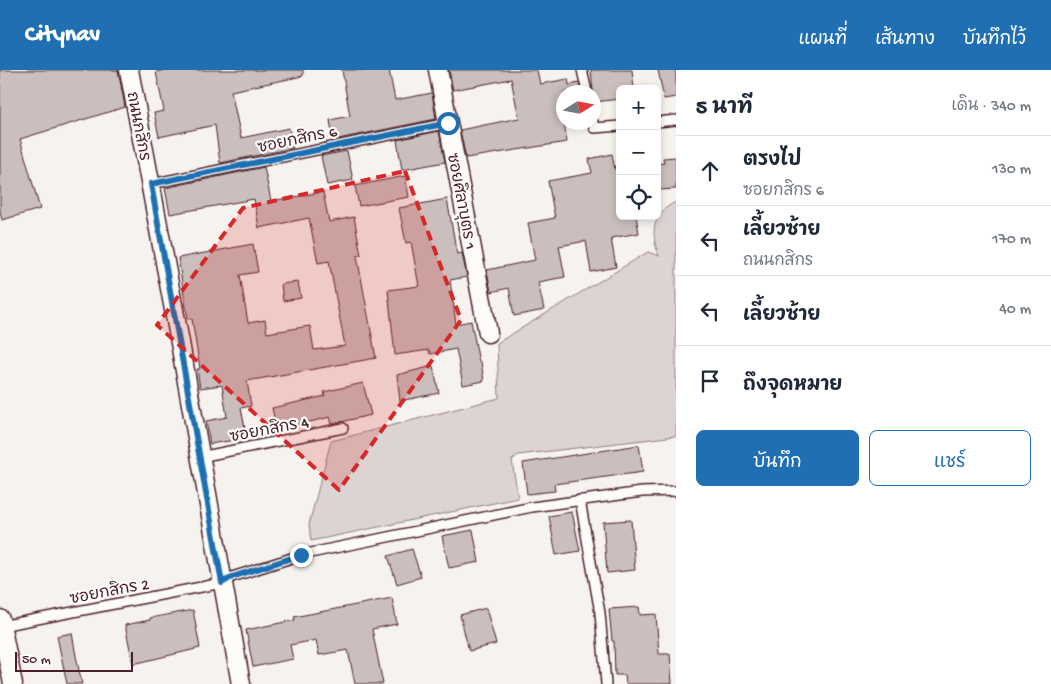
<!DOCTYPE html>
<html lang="th">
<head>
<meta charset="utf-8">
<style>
  :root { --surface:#fff; --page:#f2f2f3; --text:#1f2937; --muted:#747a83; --line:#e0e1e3; --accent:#1f6fb2 }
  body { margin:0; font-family:"Gochi Hand","Playpen Sans Thai",sans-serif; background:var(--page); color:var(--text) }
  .controls { position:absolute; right:15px; top:15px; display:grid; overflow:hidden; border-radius:8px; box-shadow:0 2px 8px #0003 }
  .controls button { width:45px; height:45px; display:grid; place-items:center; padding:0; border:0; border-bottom:1px solid var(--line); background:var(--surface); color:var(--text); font:25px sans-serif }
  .compass { position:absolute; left:556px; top:15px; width:45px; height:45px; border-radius:50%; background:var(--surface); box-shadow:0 2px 8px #0003; rotate:79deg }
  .scale { position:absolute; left:15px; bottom:12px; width:118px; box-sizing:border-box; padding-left:5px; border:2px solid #4a1f2b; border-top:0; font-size:14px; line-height:18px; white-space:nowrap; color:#4a1f2b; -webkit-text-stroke:4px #fdfcf7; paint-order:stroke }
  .stop { position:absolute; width:15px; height:15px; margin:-11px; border:4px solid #1f6fb2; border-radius:50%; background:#fff }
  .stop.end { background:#1f6fb2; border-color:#fff; box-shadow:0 1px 5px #0008 }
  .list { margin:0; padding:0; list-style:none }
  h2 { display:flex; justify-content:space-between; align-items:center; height:65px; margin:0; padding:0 20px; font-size:21px }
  h2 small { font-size:16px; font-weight:400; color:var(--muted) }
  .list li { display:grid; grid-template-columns:32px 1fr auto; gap:15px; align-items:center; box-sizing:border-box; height:70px; padding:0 20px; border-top:1px solid var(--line) }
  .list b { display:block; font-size:19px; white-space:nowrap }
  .list p { margin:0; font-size:16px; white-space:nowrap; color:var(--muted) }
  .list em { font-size:16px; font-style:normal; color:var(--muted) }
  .actions { display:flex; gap:10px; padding:15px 20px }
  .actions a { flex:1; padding:11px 0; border:1px solid var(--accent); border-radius:8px; text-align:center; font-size:18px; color:var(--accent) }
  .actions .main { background:var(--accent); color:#fff }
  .icon { flex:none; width:28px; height:28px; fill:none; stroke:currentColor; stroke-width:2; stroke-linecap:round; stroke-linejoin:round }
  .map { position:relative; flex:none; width:676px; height:614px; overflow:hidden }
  header { display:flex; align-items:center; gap:30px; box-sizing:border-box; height:70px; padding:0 25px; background:var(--accent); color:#fff }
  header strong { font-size:24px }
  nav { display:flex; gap:28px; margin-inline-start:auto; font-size:18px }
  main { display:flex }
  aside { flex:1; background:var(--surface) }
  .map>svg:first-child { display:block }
  .green { fill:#dcd4d2; stroke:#937a7e }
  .building { fill:#cbbfbe; stroke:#4a1f2b }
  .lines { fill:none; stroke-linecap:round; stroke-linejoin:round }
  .service-casing { stroke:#4a1f2b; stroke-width:12 }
  .minor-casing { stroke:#4a1f2b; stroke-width:21 }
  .service { stroke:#fdfcf7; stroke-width:9 }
  .minor { stroke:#fdfcf7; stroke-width:18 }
  .route { stroke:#1f6fb2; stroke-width:6 }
  .marked { fill:#d62828; fill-opacity:0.2; stroke:#d62828; stroke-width:4; stroke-dasharray:10 6; stroke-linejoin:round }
  .labels { text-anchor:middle; stroke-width:4.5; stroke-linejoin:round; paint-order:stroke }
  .street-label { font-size:16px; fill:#4a1f2b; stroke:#fdfcf7 }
</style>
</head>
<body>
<header>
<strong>Citynav</strong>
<nav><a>แผนที่</a><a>เส้นทาง</a><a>บันทึกไว้</a></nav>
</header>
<main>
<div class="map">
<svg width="676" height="614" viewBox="0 0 676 614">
  <rect width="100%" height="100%" fill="#f6f3ef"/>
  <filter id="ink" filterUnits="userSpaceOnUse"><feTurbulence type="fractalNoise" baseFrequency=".02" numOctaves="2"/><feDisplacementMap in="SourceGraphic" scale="10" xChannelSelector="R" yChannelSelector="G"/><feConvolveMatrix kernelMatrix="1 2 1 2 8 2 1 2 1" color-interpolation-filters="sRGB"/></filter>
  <g filter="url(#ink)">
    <!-- green -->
    <path class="green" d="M676 132V366L518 385 512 390 518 428 311 471 309 454 331 371 499 328 497 273 648 182 659 186C650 163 652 143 676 132Z"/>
    <!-- building -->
    <g class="building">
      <polygon points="0,0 118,0 125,37 20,69 40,139 2,150 0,142"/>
      <polygon points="165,0 303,0 303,6 231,21 241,68 289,58 293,78 220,93 215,55 159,67 154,43 164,41 156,2"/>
      <polygon points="342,0 389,0 395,30 432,23 436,49 333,70 330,50 350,46"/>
      <polygon points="449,0 537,0 540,14 568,9 569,15 579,13 581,22 564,22 564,52 567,72 466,88 460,60 519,48 511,9 453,20"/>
      <polygon points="591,0 632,0 634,19 620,19 620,29 594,32"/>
      <polygon points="658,0 676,0 676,27 664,29"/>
      <polygon points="439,61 445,92 402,100 397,70"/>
      <polygon points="347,81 353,110 327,115 321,86"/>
      <polygon points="612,84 615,100 620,100 620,146 636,146 639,163 611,168 616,197 591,202 586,171 559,176 565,207 538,212 544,240 514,246 509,218 491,222 487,200 535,190 528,153 555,148 548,111 592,103 589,89"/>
      <polygon points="676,87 676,119 657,120 657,94 664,93 663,88"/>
      <polygon points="264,97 271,131 323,122 329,152 354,147 361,185 357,186 376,288 247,311 251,336 241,338 247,368 210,374 206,351 227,347 222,315 200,318 197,299 200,299 192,249 188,249 178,188 253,174 258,202 240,205 248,253 265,250 267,263 310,256 314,280 345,276 329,191 318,193 309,148 259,158 254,129 170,144 165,118"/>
      <polygon points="405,106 409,127 359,136 355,116"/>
      <polygon points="447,129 457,184 462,183 467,207 450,210 456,254 471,251 479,292 481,292 484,311 463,315 456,279 430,284 429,280 395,285 388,220 419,216 411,172 406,173 399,138"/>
      <polygon points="298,212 301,228 283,231 281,214"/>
      <polygon points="433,296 439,323 400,331 397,305"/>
      <polygon points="363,313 371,345 332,354 330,347 277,360 272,338 325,326 324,322"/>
      <polygon points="639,375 643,402 554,414 555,421 527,424 523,393"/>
      <polygon points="572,442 580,481 556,485 549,446"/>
      <polygon points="631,450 635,500 607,503 603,452"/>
      <polygon points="473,460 479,492 449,498 442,466"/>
      <polygon points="412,479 421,507 397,514 388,486"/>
      <polygon points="392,528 397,554 372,559 383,614 355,614 348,580 319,585 316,570 290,575 293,589 253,597 246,560 295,550 294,547"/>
      <polygon points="639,537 640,545 656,544 659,584 670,584 672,614 626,614 625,605 615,605 614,571 612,571 609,539"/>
      <polygon points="486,538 496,574 469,581 460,545"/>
      <polygon points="193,540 200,578 133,594 125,555 150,550 150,548"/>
      <polygon points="72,563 76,586 82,614 67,614 57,566"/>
    </g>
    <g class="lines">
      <defs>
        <g id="service">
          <polyline points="582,0 587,22"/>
          <polyline points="593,52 594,58 620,56"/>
          <polyline points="657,52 676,50"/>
          <polyline points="151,114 448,53"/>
          <polyline points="200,387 343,358"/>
          <polyline points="580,430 600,543 606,614"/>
          <polyline points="1,556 222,513 232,507 301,485 532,437 642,422 676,421"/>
        </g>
        <g id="minor">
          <polyline points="129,0 177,256 241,614"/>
          <polyline points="438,0 488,263"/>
          <polyline points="0,549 13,614"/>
        </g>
      </defs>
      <!-- service casing -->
      <use href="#service" class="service-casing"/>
      <!-- minor casing -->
      <use href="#minor" class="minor-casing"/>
      <!-- service -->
      <use href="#service" class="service"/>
      <!-- minor -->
      <use href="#minor" class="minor"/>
    </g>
  </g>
  <g class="lines" filter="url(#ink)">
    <!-- route -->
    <polyline class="route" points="301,485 232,507 222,513 151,114 448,53"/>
  </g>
  <!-- marked area -->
  <path class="marked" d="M405 101 461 250 339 420 157 255 243 138Z"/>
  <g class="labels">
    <!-- street labels -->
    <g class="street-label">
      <text transform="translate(140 56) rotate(79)" y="6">ถนนกสิกร</text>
      <text transform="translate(297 68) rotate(-12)" y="6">ซอยกสิกร 6</text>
      <text transform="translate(463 131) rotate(79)" y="6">ซอยศิลาบุตร 1</text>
      <text transform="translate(269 358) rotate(-11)" y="6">ซอยกสิกร 4</text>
      <text transform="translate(109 520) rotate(-11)" y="6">ซอยกสิกร 2</text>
    </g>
  </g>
</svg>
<div class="controls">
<button>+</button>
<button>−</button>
<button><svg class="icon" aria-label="locate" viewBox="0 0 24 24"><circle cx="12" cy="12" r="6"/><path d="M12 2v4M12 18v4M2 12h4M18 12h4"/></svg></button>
</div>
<svg class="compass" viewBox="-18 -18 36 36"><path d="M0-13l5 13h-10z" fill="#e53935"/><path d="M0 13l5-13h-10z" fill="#747a83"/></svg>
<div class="scale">50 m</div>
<div class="stop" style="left:448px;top:53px"></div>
<div class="stop end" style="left:301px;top:485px"></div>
</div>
<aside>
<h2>5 นาที<small>เดิน · 340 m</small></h2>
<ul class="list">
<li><svg class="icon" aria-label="ahead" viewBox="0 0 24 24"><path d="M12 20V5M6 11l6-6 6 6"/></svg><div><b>ตรงไป</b><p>ซอยกสิกร 6</p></div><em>130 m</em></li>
<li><svg class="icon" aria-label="left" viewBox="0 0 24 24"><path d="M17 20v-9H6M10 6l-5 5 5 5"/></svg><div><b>เลี้ยวซ้าย</b><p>ถนนกสิกร</p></div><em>170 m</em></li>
<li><svg class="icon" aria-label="left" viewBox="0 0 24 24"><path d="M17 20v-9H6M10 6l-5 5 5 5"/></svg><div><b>เลี้ยวซ้าย</b></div><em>40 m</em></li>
<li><svg class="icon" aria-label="arrive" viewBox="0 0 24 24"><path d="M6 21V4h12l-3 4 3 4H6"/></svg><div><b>ถึงจุดหมาย</b></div></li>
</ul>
<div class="actions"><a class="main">บันทึก</a><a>แชร์</a></div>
</aside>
</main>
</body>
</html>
